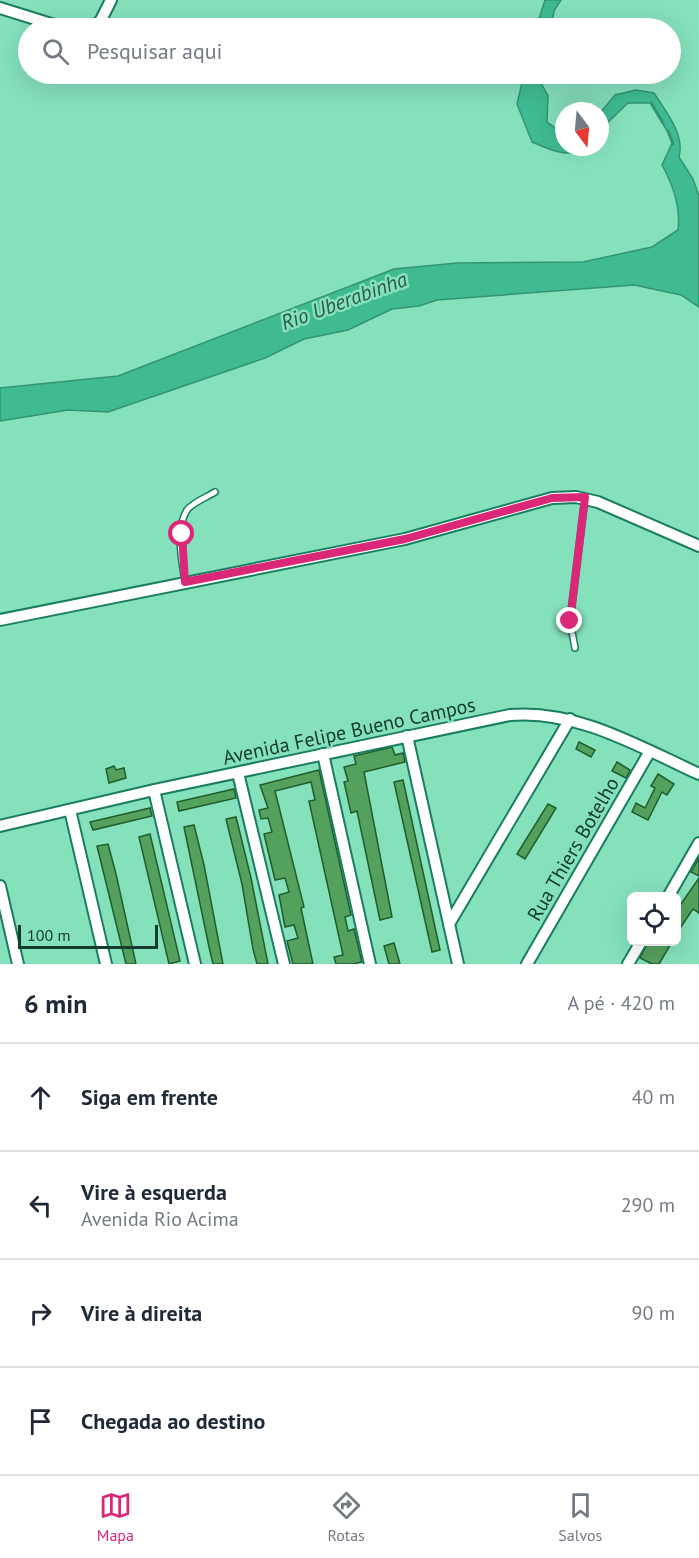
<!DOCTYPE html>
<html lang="pt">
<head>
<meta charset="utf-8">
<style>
  :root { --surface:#fff; --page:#f6f6f7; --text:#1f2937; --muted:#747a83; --line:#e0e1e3; --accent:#db2777 }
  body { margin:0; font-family:"PT Sans",sans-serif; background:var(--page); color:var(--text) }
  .controls { position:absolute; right:18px; bottom:18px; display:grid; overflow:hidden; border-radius:9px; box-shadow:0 6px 24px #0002 }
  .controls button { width:54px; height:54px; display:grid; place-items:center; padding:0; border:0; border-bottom:2px solid var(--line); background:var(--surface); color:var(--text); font:30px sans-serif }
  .compass { position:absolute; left:555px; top:102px; width:54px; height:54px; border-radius:50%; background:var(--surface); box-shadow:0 6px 24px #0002; rotate:164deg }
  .scale { position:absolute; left:18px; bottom:15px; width:140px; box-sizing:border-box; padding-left:6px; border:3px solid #153b2d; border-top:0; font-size:16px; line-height:21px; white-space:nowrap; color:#153b2d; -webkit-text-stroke:4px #85e0bc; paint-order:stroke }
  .stop { position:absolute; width:18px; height:18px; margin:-14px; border:4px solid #db2777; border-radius:50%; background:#fff }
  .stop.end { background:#db2777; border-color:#fff; box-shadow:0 2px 6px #0008 }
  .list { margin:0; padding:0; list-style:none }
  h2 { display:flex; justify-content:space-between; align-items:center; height:78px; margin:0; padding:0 24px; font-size:26px }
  h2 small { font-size:20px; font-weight:400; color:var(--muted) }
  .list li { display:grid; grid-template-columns:39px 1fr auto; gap:18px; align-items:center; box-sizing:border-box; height:108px; padding:0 24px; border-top:2px solid var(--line) }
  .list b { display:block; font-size:22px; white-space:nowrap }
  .list p { margin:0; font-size:20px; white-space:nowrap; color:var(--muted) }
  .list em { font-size:20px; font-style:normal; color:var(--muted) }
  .icon { flex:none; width:33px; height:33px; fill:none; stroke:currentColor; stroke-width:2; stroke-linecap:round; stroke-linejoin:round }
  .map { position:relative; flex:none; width:699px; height:964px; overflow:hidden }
  .search { position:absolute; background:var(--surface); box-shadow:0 6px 24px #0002; left:18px; right:18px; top:18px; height:66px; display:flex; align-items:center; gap:15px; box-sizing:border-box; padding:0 21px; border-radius:33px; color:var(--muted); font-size:22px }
  .sheet { height:510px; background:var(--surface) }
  nav { display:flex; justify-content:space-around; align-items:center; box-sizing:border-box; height:84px; border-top:2px solid var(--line); background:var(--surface); font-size:16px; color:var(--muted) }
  nav a { display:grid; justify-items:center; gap:3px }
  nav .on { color:var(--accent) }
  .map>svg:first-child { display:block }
  .water { fill:#3fba91; stroke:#329473; stroke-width:1.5 }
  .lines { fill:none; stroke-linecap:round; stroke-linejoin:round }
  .stream { stroke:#329473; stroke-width:3 }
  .building { fill:#54a15e; stroke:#205d2b; stroke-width:1.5 }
  .lane-casing { stroke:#197e5f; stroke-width:8 }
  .street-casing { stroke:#197e5f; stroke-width:14 }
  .lane { stroke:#fff; stroke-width:5 }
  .street { stroke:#fff; stroke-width:10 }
  .route { stroke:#db2777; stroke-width:8 }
  .labels { text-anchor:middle; stroke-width:5; stroke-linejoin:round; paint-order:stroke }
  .street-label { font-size:20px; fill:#153b2d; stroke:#85e0bc }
  .water-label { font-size:21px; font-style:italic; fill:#2a5b49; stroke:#85e0bc }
</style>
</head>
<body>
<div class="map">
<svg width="699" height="964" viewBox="0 0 699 964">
  <rect width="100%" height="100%" fill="#85e0bc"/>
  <!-- water -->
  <g class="water">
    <polygon points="545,0 561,0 554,11 551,28 536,28"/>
    <path d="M524 74H542L540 81 548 96 547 122 560 131H564V147L587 148C567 159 551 150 532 142L517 104Z"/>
    <path d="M636 90 654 93C666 112 685 134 679 157L693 179 699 196V307L681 295 634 285 437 300 419 306 392 309 348 330 304 339 265 358 108 412 68 410 0 421V388L118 376 394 269 457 263 583 262 652 247 678 230C681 207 673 185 662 165L673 141 651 103H628L600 130V113L615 95Z"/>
  </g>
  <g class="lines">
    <!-- stream -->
    <g class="stream">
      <polyline points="651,103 663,123"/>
      <polyline points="668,131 673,144"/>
    </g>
  </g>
  <!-- building -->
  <g class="building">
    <polygon points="579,742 595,750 591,757 576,749"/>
    <polygon points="392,747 395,755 403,753 405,762 364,772 392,917 380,920 357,811 351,813 349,804 344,782 348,781 344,767 356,764 354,756"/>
    <polygon points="617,762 630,770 626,778 612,771"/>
    <polygon points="114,766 116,770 124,768 126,778 109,783 106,769"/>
    <polygon points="319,770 351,915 345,917 348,931 354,929 362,962 353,964 336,964 334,957 343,955 309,801 315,800 311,782 275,791 304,907 301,908 313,964 293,964 287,941 298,938 294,925 285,927 279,895 289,892 285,878 275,880 264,834 272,832 268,818 261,819 259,810 268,808 260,785"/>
    <polygon points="658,774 674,784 667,795 662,792 648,820 632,812 636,803 645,808 655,788 651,786"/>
    <polygon points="403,780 440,950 432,952 394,782"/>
    <polygon points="234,789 236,798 179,811 177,802"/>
    <polygon points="548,804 556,808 525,859 517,854"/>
    <polygon points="596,805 604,810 596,824 587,819"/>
    <polygon points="150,808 152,816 93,830 90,822"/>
    <polygon points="236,817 251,878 268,964 257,964 253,949 242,884 226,819"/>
    <polygon points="194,825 204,865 223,964 213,964 209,947 184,827"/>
    <polygon points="150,834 180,961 169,964 139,837"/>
    <polygon points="108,844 116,874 136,964 126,964 97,846"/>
    <polygon points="573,844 581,849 573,862 565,857"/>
    <polygon points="699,858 699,876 691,872"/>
    <polygon points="699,878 699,913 693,909 676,934 676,901 681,904"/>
    <polygon points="648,942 672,942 659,964 652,964 640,958"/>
    <polygon points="394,943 400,964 389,964 384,946"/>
  </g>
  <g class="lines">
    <defs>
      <g id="lane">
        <path d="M185 582C182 562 175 529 187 510 192 503 207 497 215 492"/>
        <polyline points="575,648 570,621 585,498"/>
      </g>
      <g id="street">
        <polyline points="0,8 64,28"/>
        <polyline points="93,28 101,20 111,0"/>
        <polyline points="0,620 405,539 552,498 576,497 598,502 699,546"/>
        <polyline points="407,736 458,964"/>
        <polyline points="323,754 370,964"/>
        <polyline points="238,773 284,964"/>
        <polyline points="154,790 195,964"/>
        <polyline points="70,810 106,964"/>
        <path d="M0 826 154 790 510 715C576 709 640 747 699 774"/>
        <polyline points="0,886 18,964"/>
        <polyline points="668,897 699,843"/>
        <polyline points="449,924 570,719"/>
        <polyline points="527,964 650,751"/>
        <polyline points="628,964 641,942"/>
      </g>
    </defs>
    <!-- lane casing -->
    <use href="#lane" class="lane-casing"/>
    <!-- street casing -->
    <use href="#street" class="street-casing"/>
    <!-- lane -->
    <use href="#lane" class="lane"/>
    <!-- street -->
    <use href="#street" class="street"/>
  </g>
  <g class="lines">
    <!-- route -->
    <polyline class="route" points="182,534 185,582 405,539 552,498 585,497 570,621"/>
  </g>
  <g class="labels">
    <!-- street labels -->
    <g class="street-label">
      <text transform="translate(349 731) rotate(-12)" y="7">Avenida Felipe Bueno Campos</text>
      <text transform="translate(573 849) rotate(-60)" y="7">Rua Thiers Botelho</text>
    </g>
    <!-- water labels -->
    <g class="water-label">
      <text transform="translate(344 301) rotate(-20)" y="7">Rio Uberabinha</text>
    </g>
  </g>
</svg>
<div class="controls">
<button><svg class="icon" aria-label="locate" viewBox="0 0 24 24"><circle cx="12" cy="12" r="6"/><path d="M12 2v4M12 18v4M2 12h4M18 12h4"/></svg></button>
</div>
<svg class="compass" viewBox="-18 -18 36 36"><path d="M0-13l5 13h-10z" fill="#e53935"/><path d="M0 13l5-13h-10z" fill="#747a83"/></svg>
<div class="scale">100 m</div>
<div class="stop" style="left:182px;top:534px"></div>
<div class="stop end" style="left:570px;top:621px"></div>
<div class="search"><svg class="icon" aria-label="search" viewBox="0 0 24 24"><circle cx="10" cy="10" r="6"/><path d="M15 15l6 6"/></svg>Pesquisar aqui</div>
</div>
<section class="sheet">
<h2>6 min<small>A pé · 420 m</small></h2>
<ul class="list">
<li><svg class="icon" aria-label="ahead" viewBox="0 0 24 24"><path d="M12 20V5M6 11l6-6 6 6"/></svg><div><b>Siga em frente</b></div><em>40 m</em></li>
<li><svg class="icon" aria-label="left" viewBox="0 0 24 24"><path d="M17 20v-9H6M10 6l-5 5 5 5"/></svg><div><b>Vire à esquerda</b><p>Avenida Rio Acima</p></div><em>290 m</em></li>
<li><svg class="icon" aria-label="right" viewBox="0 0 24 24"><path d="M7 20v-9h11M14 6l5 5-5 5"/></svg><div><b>Vire à direita</b></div><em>90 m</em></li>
<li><svg class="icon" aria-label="arrive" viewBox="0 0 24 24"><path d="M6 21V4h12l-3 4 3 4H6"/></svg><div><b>Chegada ao destino</b></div></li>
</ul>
</section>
<nav>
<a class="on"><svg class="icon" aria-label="map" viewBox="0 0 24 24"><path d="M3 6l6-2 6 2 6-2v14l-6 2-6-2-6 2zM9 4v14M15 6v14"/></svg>Mapa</a>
<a><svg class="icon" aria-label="directions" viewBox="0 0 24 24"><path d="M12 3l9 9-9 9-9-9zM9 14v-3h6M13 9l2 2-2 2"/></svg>Rotas</a>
<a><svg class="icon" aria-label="saved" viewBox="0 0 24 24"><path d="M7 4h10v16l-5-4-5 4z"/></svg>Salvos</a>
</nav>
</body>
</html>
